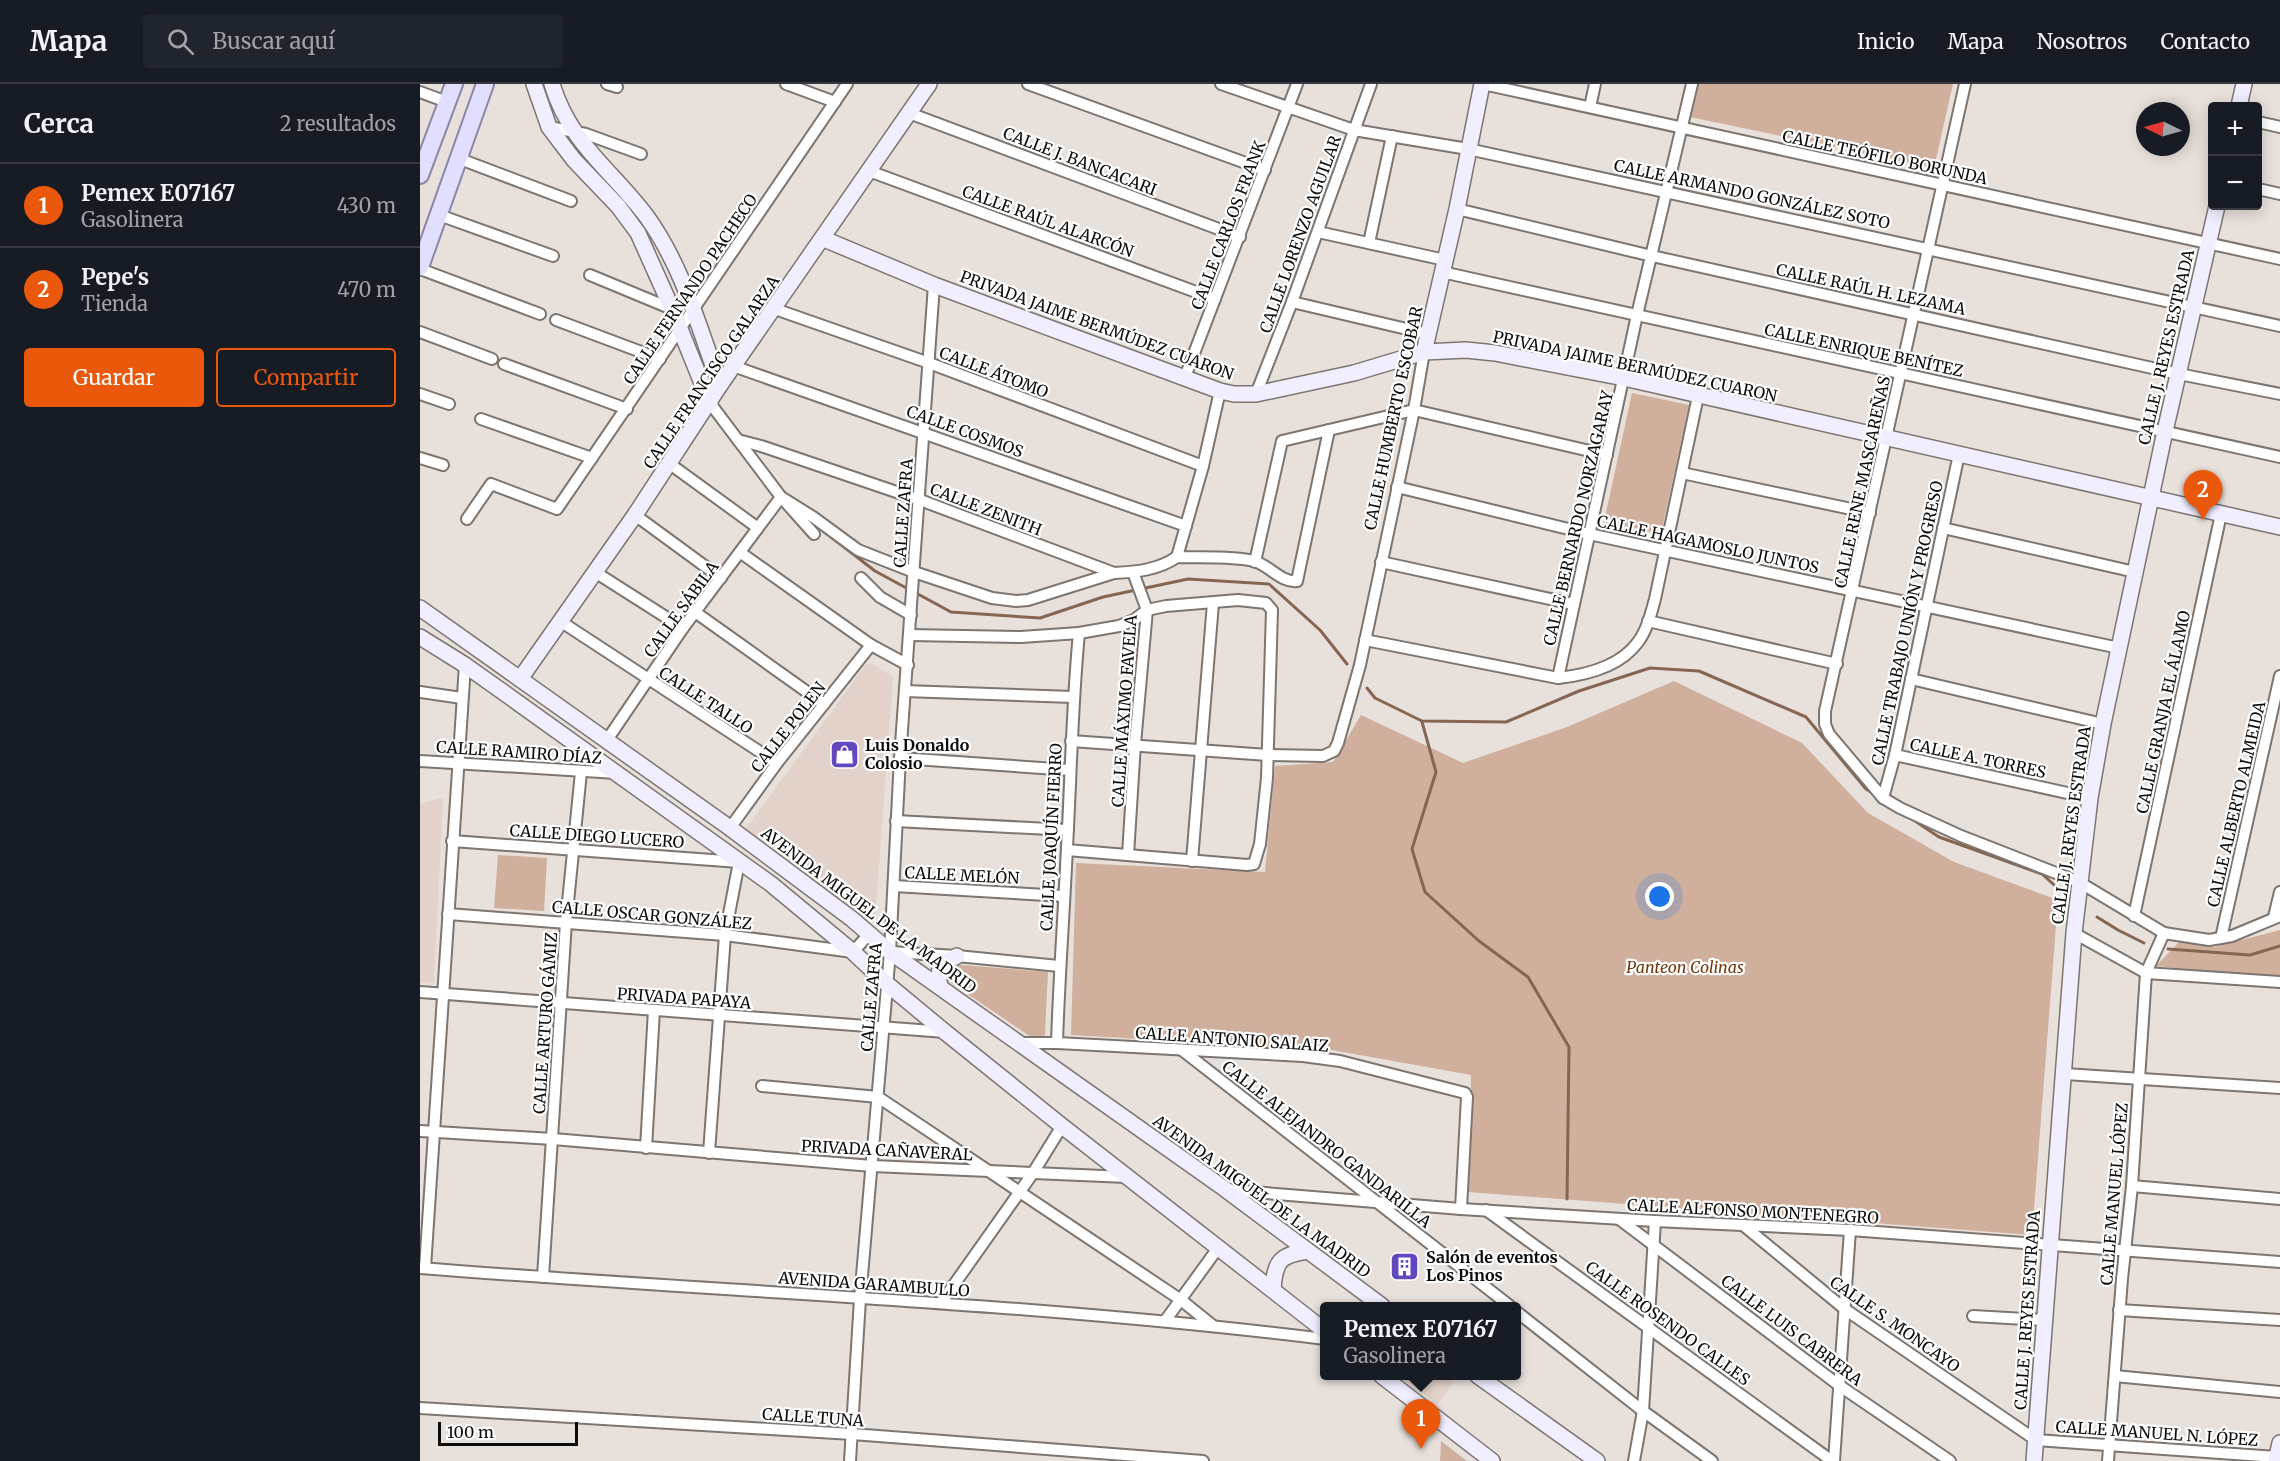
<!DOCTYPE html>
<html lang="es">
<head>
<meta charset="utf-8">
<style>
  :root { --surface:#171b24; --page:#20242c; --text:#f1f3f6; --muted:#9ea1a6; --line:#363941; --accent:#ea580c }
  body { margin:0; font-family:Merriweather,serif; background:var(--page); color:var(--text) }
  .controls { position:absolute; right:18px; top:18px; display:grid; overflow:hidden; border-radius:6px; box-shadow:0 3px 15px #0003 }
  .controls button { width:54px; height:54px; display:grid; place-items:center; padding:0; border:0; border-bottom:2px solid var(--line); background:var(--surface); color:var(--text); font:30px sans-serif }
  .compass { position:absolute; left:1716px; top:18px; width:54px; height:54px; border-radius:50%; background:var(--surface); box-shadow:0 3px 15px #0003; rotate:275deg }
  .scale { position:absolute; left:18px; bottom:15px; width:140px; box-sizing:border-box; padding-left:6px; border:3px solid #0d0b09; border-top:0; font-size:16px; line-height:21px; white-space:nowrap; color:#0d0b09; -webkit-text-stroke:4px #fff; paint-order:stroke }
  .you { position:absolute; left:1240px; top:813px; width:21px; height:21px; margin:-15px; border:4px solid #fff; border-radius:50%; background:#1a73e8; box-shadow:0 0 0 9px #1a73e833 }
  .badge { display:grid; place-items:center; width:39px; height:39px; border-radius:50%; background:var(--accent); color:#fff; font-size:20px; font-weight:700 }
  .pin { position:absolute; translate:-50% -50px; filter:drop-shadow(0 2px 3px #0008) }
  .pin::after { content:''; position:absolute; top:32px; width:21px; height:18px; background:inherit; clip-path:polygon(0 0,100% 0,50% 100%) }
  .popup { position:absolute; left:900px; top:1218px; width:201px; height:78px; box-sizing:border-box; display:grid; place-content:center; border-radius:6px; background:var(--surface); filter:drop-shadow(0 2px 4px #0005); font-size:20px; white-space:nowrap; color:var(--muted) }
  .popup b { font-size:22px; color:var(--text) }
  .popup::after { content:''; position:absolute; left:50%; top:100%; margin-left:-12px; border:12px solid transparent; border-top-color:var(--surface) }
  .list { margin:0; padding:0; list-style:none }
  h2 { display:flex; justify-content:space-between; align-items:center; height:78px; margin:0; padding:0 24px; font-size:26px }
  h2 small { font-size:20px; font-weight:400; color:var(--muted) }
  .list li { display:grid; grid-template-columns:39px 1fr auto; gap:18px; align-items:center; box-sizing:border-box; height:84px; padding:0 24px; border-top:2px solid var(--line) }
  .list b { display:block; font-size:22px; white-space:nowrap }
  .list p { margin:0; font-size:20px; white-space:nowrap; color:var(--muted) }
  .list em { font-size:20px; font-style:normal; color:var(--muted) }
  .actions { display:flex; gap:12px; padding:18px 24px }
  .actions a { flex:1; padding:14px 0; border:2px solid var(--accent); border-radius:6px; text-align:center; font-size:21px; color:var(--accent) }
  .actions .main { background:var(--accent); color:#fff }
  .icon { flex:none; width:33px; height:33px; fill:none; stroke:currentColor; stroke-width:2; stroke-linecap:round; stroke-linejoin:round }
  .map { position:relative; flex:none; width:1860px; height:1377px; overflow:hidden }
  header { display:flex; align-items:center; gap:36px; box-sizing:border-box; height:84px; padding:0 30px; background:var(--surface); border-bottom:2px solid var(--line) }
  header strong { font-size:28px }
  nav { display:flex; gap:33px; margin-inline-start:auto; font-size:21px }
  .search { width:420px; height:54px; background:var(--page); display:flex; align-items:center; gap:15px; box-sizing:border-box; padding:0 21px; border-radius:6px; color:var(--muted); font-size:22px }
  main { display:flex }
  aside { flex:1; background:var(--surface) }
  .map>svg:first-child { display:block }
  .built { fill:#e2d2c9 }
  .green { fill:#d0af9d }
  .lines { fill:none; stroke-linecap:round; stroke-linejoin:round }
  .stream { stroke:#866551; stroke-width:3 }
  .street-casing { stroke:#7c7570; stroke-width:14 }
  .secondary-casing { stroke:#7c7570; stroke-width:18 }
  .primary-casing { stroke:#8a86a8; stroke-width:20 }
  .street { stroke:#fff; stroke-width:10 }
  .secondary { stroke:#f0eeff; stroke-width:15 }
  .primary { stroke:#e1defe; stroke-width:16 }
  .labels { text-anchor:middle; stroke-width:4.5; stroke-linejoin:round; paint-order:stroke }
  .street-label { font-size:16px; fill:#0d0b09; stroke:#fff }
  .poi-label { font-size:16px; font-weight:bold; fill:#0d0b09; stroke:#fff; text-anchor:start }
  .park-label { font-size:16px; font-style:italic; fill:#72370a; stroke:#fff }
</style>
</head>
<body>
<header>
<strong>Mapa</strong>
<div class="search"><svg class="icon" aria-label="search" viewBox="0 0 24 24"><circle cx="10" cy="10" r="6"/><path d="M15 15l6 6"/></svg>Buscar aquí</div>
<nav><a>Inicio</a><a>Mapa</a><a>Nosotros</a><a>Contacto</a></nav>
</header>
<main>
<aside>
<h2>Cerca<small>2 resultados</small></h2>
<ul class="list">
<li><span class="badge">1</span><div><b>Pemex E07167</b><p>Gasolinera</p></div><em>430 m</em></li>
<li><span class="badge">2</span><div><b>Pepe's</b><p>Tienda</p></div><em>470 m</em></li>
</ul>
<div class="actions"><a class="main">Guardar</a><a>Compartir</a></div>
</aside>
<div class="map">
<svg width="1860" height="1377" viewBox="0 0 1860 1377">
  <rect width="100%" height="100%" fill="#e8e0db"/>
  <!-- built -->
  <g class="built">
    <polygon points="451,579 473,593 455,838 450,837 325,746 445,582"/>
    <polygon points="23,713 14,899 0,898 0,720"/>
    <polygon points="979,1292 1022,1292 1033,1299 1018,1320"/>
  </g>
  <!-- green -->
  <g class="green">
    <polygon points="1277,0 1533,0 1514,84 1270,33"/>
    <polygon points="1212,309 1269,321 1241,450 1184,438"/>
    <polygon points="1254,597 1382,659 1448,729 1534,778 1638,816 1612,1151 1048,1108 1051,991 912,966 651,951 656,779 845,788 855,682 913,678 941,631 1043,679 1147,643"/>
    <polygon points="78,771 127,774 124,827 74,824"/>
    <polygon points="1860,846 1860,894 1736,882 1760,857 1795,863"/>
    <polygon points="529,880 628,888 625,951 619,954 611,953 527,896 524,885"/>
    <polygon points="1021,1357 1047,1377 1020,1377"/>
  </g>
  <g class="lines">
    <!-- stream -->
    <g class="stream">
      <polyline points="411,453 455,487 490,506"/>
      <polyline points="496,509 531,528 620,534 683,513 768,495 849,500 900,546 927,580"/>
      <polyline points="947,604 955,614 1002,637 1086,638 1159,607 1230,584 1279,587 1386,633 1446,705 1454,710"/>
      <polyline points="1002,638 1016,688 992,765 1005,808 1059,857 1108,893 1149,963 1147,1115"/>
      <polyline points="1492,735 1519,753 1622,790 1642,808"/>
      <polyline points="1677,833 1698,846 1724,859"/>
      <polyline points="1748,865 1830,871 1860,862"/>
    </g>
    <defs>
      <g id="street">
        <polyline points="187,0 197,3"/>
        <polyline points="366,0 415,18"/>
        <polyline points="608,0 845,86"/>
        <polyline points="801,0 934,46 1048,65 1860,242"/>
        <polyline points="1063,0 1860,175"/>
        <polyline points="1545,0 1405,627 1405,640 1409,650 1463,714 1480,724 1541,752 1659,798 1744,849 1789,856 1801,854 1812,852 1860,832"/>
        <polyline points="0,8 27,18"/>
        <polyline points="1170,23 1175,0"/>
        <polyline points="489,29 820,153"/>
        <polyline points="1838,38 1860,43"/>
        <polyline points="129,43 166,50 221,70"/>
        <polyline points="40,75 151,117"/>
        <polyline points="449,87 795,215"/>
        <polyline points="1838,105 1860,110"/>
        <polyline points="1037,125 1232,172 1759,290 1860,310"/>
        <polyline points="19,131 133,172"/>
        <polyline points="898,148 1025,176"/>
        <polyline points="949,159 972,52"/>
        <polyline points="0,185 120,230"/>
        <polyline points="1022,188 1860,373"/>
        <polyline points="170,191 252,225"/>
        <polyline points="872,218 1008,250"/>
        <polyline points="355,225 509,279 783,382"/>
        <polyline points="136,236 240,275"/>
        <polyline points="0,248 72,275"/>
        <polyline points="84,280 207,325"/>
        <polyline points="313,282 766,442"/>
        <polyline points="765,293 877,0"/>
        <polyline points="0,310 29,320"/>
        <polyline points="836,310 872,218 951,0"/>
        <polyline points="290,319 361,413 394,450"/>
        <polyline points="61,335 172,374"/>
        <path d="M318 356 341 362 500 416 694 489C716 488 738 486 757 473L783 382 800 307"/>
        <polyline points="0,374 23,381"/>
        <polyline points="250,380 338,444"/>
        <polyline points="1262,389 1450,429"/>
        <polyline points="977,403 1169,450 1699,564"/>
        <polyline points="215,431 301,494"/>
        <polyline points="47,435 71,400 137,425 427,0"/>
        <polyline points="1523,444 1715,488"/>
        <polyline points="321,469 451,561 488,581"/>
        <path d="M757 473C779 474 813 472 834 477 849 481 861 499 877 497L909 346"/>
        <polyline points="835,478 862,357 994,326 1187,371"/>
        <polyline points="961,478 1153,520"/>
        <polyline points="175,488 263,544"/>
        <polyline points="441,494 460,513 491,531"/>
        <polyline points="275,528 404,620"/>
        <polyline points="140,537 357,679"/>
        <polyline points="1228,537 1417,580"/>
        <polyline points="490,551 601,553 659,549 699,542 714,536 727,526 746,522 818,516 846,519 852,526 847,694 840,760 834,780 827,781 647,766"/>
        <path d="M945 556 1138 594C1166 591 1200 583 1218 558 1227 546 1231 530 1235 515L1278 312"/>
        <polyline points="1138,594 1217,231 1272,0"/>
        <polyline points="1491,595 1683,640"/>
        <polyline points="485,607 653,613"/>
        <polyline points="0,608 42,614"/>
        <polyline points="187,656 263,544 361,413 393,433 438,466 494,488 572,514 596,517 608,516 694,489"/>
        <polyline points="651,657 848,671 903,672 914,667 918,659 940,581 994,326 1004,268"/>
        <polyline points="1475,671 1670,714"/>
        <polyline points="480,674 650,686"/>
        <polyline points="0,677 197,689"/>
        <polyline points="1463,714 1475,671 1539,370"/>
        <polyline points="476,737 648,746"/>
        <polyline points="310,744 357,679 451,561"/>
        <polyline points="32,757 319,778 305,851 289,1069"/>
        <polyline points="708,771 715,660 727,526 713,488"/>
        <polyline points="772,777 793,519"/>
        <polyline points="474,802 644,812"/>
        <polyline points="28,830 305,851 433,868 449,850"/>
        <polyline points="1714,832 1801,430"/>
        <polyline points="1854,833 1860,808"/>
        <polyline points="1654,849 1726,889 1860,898"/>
        <polyline points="1801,854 1860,592"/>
        <polyline points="470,868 537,872 639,882"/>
        <polyline points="0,908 525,948"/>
        <polyline points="600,959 637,959 883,972 920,977 1045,1009 1047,1013 1041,1125"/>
        <path d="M637 959C639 894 644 829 647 763 651 692 652 621 659 549"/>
        <polyline points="762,966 1090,1222"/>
        <polyline points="1645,990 1860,1004"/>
        <polyline points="342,1002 458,1013 761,1216 792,1241"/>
        <polyline points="0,1047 133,1055 452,1082 707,1093"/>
        <polyline points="226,1064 234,926"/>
        <polyline points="1712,1102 1860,1115"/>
        <polyline points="808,1106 1041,1125 1235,1137 1430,1146 1860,1178"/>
        <polyline points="1066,1126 1412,1377"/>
        <polyline points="1199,1135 1420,1302 1530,1377"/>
        <polyline points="1323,1141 1426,1226 1616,1356 1857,1373"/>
        <path d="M0 1184C302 1208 605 1218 905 1255"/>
        <polyline points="5,1184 45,581"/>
        <polyline points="123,1193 146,838 161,688"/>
        <polyline points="521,1219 613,1089 642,1042"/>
        <polyline points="1699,1226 1860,1236"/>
        <polyline points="1097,1228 1223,1327 1292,1377"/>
        <polyline points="1553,1232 1624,1236"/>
        <polyline points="745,1237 798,1164"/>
        <polyline points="1695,1292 1860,1308"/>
        <polyline points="0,1324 432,1350 783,1377"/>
        <polyline points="430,1377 440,1215 470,868 480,674 514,201"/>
        <polyline points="1214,1377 1223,1327 1235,1137"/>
        <polyline points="1414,1377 1430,1146"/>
        <polyline points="1688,1377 1702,1195 1712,1102 1726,889 1744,849"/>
      </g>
      <g id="secondary">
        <polyline points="114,0 129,43 154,76 198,122 218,149 252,225 290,319"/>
        <path d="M132 0C150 60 192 86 227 133 263 183 279 244 300 301"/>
        <polyline points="1819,22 1824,0"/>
        <polyline points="404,155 514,201 800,307 814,310 836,310 934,289 1004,268 1046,266 1075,269 1204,294 1860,443"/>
        <polyline points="1004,268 1037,125 1062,0"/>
        <polyline points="0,524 310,744 432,835 470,868 805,1105 962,1222"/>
        <polyline points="0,553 45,581 90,613 351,800 433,868 467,900 525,948 642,1042 905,1247"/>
        <polyline points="100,595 215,431 300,301 509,0"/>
        <path d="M520 903C516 885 521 880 537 872"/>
        <path d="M853 1205C855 1177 860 1171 887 1167"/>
        <polyline points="962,1292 1072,1377"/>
        <polyline points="1058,1292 1177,1377"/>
        <polyline points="1614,1377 1654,849 1670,714 1683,640 1745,347 1797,122"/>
        <polyline points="1856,1377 1860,1359"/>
      </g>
      <g id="primary">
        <polyline points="0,91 34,0"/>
        <polyline points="0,183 65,0"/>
      </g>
    </defs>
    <!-- street casing -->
    <use href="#street" class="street-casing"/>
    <!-- secondary casing -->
    <use href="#secondary" class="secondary-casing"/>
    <!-- primary casing -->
    <use href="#primary" class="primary-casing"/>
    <!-- street -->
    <use href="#street" class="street"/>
    <!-- secondary -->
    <use href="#secondary" class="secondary"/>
    <!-- primary -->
    <use href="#primary" class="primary"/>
  </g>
  <!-- icons -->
  <defs>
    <symbol id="shop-square" viewBox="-11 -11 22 22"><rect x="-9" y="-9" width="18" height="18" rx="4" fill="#6247bf" stroke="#fff"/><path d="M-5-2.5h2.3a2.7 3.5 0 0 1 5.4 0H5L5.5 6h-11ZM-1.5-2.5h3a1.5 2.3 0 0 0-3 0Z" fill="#fff"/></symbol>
    <symbol id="building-square" viewBox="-11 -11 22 22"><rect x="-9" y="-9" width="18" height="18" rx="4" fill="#6247bf" stroke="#fff"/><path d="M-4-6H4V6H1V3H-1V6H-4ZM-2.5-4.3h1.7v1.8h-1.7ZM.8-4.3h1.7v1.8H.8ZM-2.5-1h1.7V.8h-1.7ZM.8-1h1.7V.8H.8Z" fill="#fff"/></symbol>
  </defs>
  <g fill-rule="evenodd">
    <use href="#shop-square" x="408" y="654" width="33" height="33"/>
    <use href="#building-square" x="968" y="1166" width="33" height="33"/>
  </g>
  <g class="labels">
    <!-- street labels -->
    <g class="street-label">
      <text transform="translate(1465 73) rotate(12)" y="6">CALLE TEÓFILO BORUNDA</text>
      <text transform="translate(660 77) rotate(21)" y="6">CALLE J. BANCACARI</text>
      <text transform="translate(1332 110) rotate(12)" y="6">CALLE ARMANDO GONZÁLEZ SOTO</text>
      <text transform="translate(628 137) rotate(20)" y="6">CALLE RAÚL ALARCÓN</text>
      <text transform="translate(808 141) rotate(-69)" y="6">CALLE CARLOS FRANK</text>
      <text transform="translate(880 150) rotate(-70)" y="6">CALLE LORENZO AGUILAR</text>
      <text transform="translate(270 205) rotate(-56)" y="6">CALLE FERNANDO PACHECO</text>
      <text transform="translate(1451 205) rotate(12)" y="6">CALLE RAÚL H. LEZAMA</text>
      <text transform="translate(677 241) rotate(20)" y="6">PRIVADA JAIME BERMÚDEZ CUARON</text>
      <text transform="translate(1746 263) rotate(-77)" y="6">CALLE J. REYES ESTRADA</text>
      <text transform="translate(1444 266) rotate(12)" y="6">CALLE ENRIQUE BENÍTEZ</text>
      <text transform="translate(1215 282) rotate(12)" y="6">PRIVADA JAIME BERMÚDEZ CUARON</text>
      <text transform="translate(291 288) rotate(-56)" y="6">CALLE FRANCISCO GALARZA</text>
      <text transform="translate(574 288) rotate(21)" y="6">CALLE ÁTOMO</text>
      <text transform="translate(973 334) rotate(-78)" y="6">CALLE HUMBERTO ESCOBAR</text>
      <text transform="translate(545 347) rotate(20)" y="6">CALLE COSMOS</text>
      <text transform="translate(1442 398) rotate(-78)" y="6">CALLE RENE MASCAREÑAS</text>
      <text transform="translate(566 425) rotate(21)" y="6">CALLE ZENITH</text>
      <text transform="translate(483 429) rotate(-86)" y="6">CALLE ZAFRA</text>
      <text transform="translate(1158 434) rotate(-77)" y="6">CALLE BERNARDO NORZAGARAY</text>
      <text transform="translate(1288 460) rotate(12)" y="6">CALLE HAGAMOSLO JUNTOS</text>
      <text transform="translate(261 525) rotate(-54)" y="6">CALLE SÁBILA</text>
      <text transform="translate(1487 539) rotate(-78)" y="6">CALLE TRABAJO UNIÓN Y PROGRESO</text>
      <text transform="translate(286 616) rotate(33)" y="6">CALLE TALLO</text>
      <text transform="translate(704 627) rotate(-86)" y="6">CALLE MÁXIMO FAVELA</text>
      <text transform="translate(1743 628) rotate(-78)" y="6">CALLE GRANJA EL ÁLAMO</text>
      <text transform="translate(368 643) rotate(-52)" y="6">CALLE POLEN</text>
      <text transform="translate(99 668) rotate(4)" y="6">CALLE RAMIRO DÍAZ</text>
      <text transform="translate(1558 674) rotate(12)" y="6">CALLE A. TORRES</text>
      <text transform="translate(1816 720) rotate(-77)" y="6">CALLE ALBERTO ALMEIDA</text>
      <text transform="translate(1651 741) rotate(-82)" y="6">CALLE J. REYES ESTRADA</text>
      <text transform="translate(177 752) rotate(4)" y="6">CALLE DIEGO LUCERO</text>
      <text transform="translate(631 753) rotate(-87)" y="6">CALLE JOAQUÍN FIERRO</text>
      <text transform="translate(542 791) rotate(3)" y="6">CALLE MELÓN</text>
      <text transform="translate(449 826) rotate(37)" y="6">AVENIDA MIGUEL DE LA MADRID</text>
      <text transform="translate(232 831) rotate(5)" y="6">CALLE OSCAR GONZÁLEZ</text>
      <text transform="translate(451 913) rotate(-85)" y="6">CALLE ZAFRA</text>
      <text transform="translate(264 914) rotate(4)" y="6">PRIVADA PAPAYA</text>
      <text transform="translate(125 939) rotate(-86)" y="6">CALLE ARTURO GÁMIZ</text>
      <text transform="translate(812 955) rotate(4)" y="6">CALLE ANTONIO SALAIZ</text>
      <text transform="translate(907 1060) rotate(38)" y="6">CALLE ALEJANDRO GANDARILLA</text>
      <text transform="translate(467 1066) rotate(3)" y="6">PRIVADA CAÑAVERAL</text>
      <text transform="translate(1694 1110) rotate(-85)" y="6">CALLE MANUEL LÓPEZ</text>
      <text transform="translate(842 1112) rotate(36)" y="6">AVENIDA MIGUEL DE LA MADRID</text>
      <text transform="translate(1333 1127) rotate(3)" y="6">CALLE ALFONSO MONTENEGRO</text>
      <text transform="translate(454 1200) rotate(4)" y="6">AVENIDA GARAMBULLO</text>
      <text transform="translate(1607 1226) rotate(-86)" y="6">CALLE J. REYES ESTRADA</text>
      <text transform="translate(1248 1239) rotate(36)" y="6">CALLE ROSENDO CALLES</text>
      <text transform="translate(1475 1240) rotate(35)" y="6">CALLE S. MONCAYO</text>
      <text transform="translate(1372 1246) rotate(37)" y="6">CALLE LUIS CABRERA</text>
      <text transform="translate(393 1333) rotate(4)" y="6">CALLE TUNA</text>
      <text transform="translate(1737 1349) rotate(4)" y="6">CALLE MANUEL N. LÓPEZ</text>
    </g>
    <!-- poi labels -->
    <g class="poi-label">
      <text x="445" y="667">Luis Donaldo<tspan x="445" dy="18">Colosio</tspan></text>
      <text x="1006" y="1179">Salón de eventos<tspan x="1006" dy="18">Los Pinos</tspan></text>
    </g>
    <!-- park labels -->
    <g class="park-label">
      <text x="1265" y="889">Panteon Colinas</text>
    </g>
  </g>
</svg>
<div class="controls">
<button>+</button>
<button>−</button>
</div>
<svg class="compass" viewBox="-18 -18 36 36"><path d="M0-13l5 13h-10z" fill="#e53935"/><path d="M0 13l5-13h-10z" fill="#9ea1a6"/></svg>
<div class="scale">100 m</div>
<div class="you"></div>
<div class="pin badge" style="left:1001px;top:1365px">1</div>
<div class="popup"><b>Pemex E07167</b>Gasolinera</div>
<div class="pin badge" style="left:1783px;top:436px">2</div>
</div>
</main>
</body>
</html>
